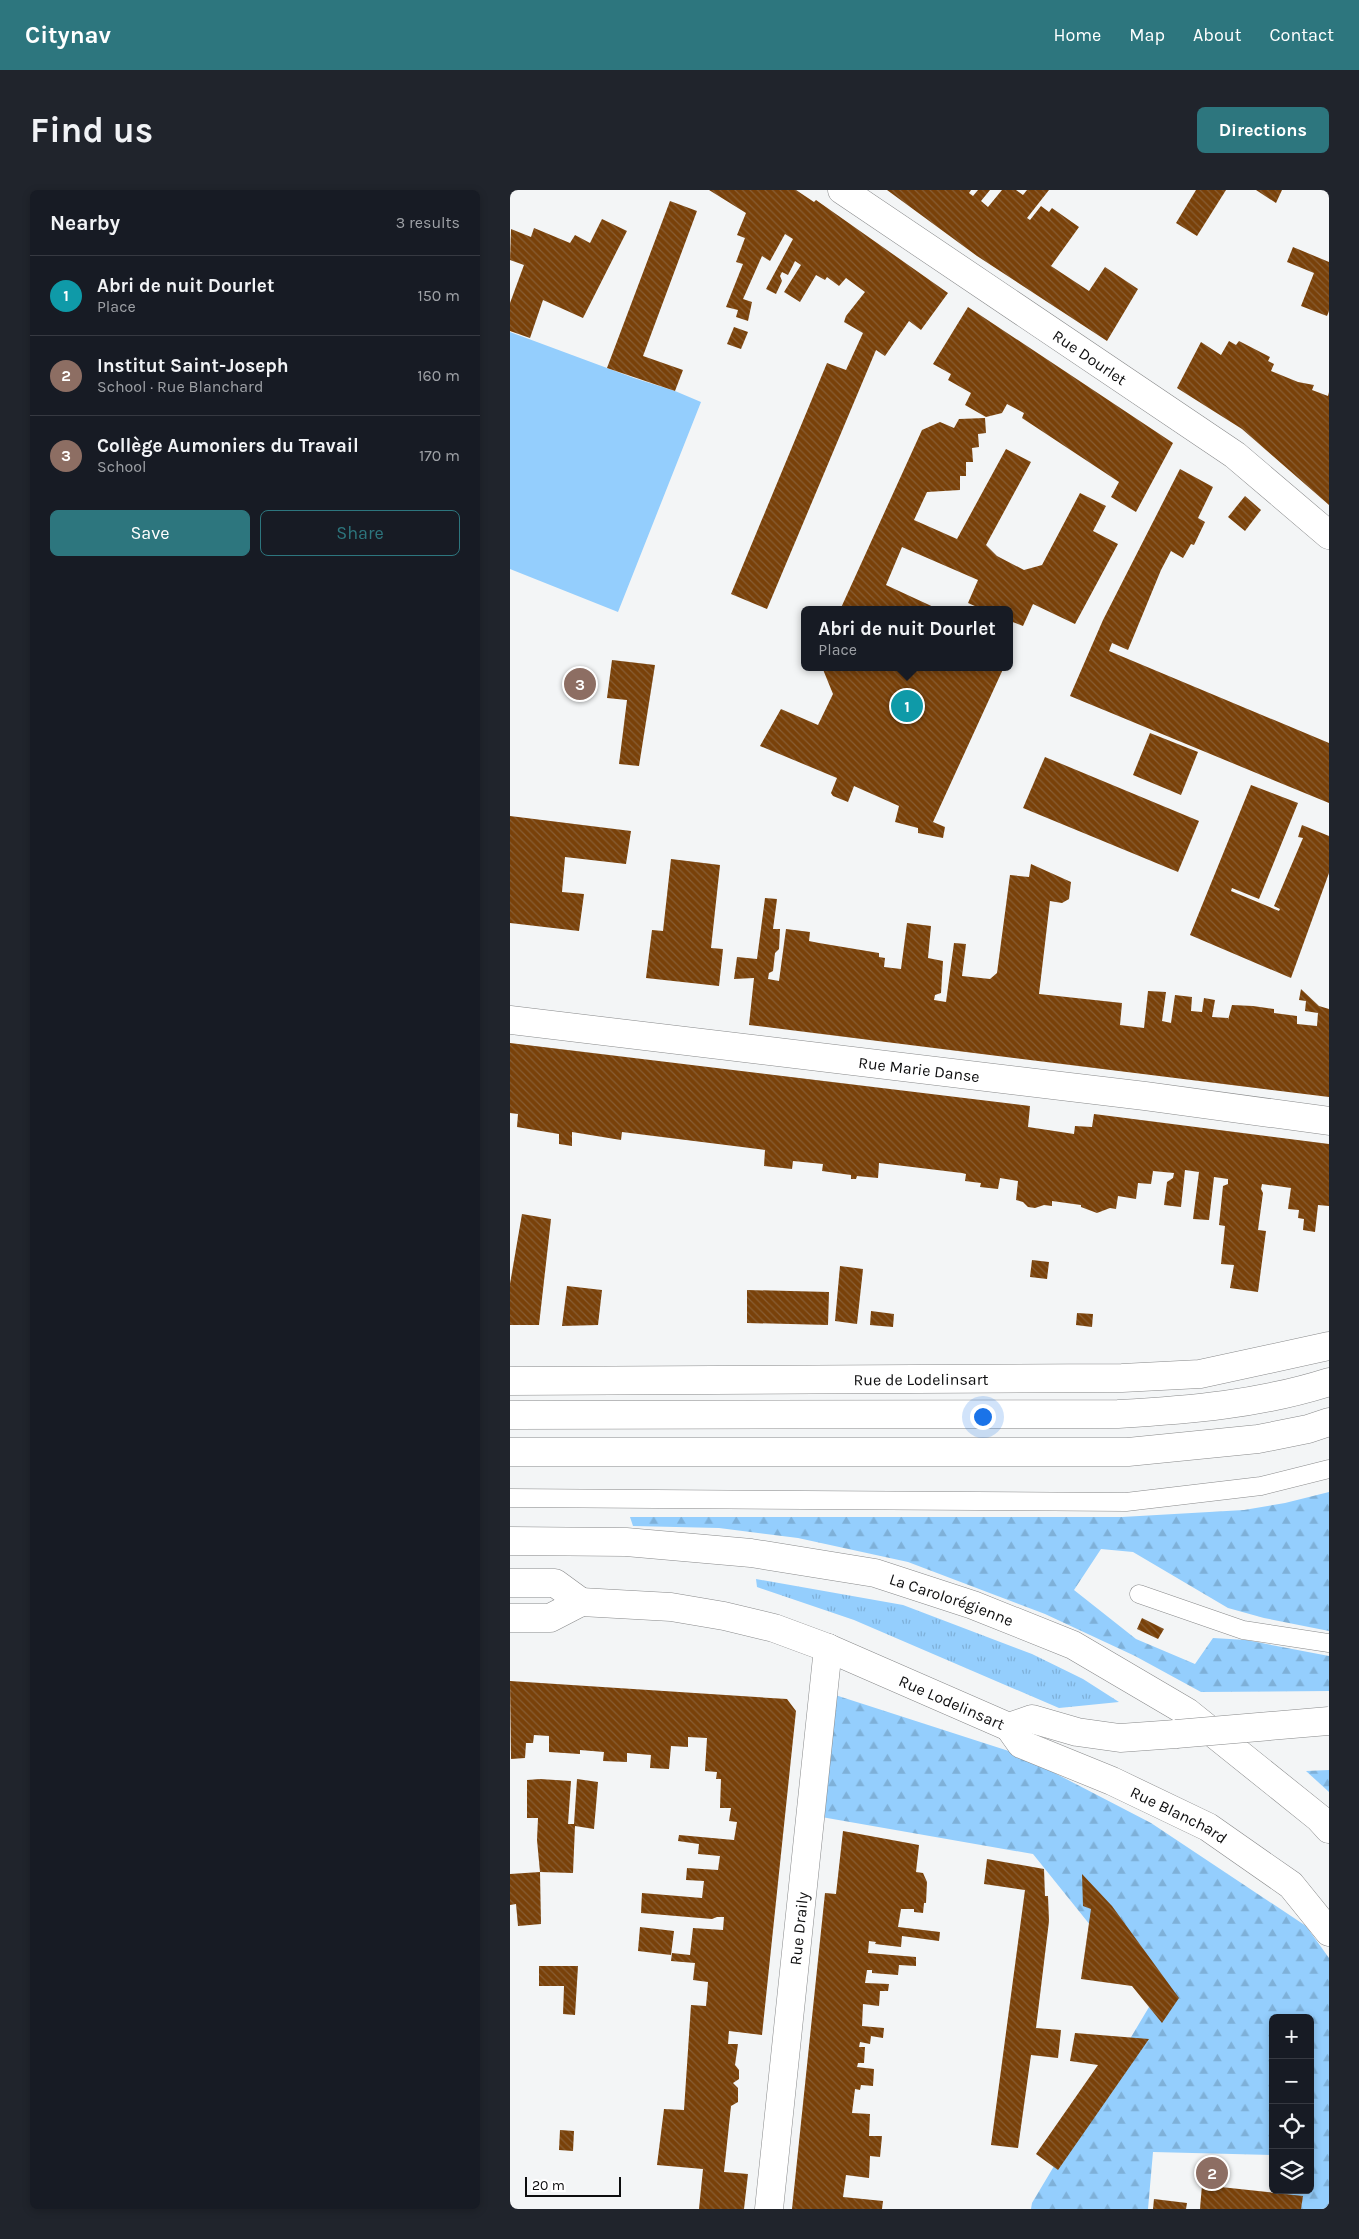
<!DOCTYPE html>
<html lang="en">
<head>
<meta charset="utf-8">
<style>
  :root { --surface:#171b24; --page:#20242c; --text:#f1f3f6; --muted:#9ea1a6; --line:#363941; --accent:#2d767e }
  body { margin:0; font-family:Karla,sans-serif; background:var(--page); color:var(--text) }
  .controls { position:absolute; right:15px; bottom:15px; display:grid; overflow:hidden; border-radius:8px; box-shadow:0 2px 8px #0003 }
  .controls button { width:45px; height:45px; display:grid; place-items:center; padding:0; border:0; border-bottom:1px solid var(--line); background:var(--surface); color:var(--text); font:25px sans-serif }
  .scale { position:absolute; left:15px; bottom:12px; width:96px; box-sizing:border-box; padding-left:5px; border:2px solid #0d0d0e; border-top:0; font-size:14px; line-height:18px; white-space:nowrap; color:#0d0d0e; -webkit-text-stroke:4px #fff; paint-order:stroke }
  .you { position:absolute; left:472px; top:1226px; width:18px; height:18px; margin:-12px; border:4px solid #fff; border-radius:50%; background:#1a73e8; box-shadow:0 0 0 8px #1a73e833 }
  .badge { display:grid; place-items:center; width:32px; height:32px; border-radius:50%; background:var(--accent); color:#fff; font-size:16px; font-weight:700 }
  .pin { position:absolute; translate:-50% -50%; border:2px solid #fff; box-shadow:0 1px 5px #0006 }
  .popup { position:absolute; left:291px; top:416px; width:212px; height:65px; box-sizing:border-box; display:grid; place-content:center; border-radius:8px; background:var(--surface); filter:drop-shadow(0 1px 4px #0005); font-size:16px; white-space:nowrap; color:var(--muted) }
  .popup b { font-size:19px; color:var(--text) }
  .popup::after { content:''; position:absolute; left:50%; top:100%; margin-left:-10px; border:10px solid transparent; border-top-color:var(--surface) }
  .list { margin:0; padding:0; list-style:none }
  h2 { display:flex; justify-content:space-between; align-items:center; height:65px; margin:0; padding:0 20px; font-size:21px }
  h2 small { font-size:16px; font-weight:400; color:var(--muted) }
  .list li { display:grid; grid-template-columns:32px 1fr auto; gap:15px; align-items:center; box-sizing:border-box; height:80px; padding:0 20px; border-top:1px solid var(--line) }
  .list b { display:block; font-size:19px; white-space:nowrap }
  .list p { margin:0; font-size:16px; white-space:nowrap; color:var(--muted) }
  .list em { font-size:16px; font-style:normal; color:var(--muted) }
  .actions { display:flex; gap:10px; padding:15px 20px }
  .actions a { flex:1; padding:11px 0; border:1px solid var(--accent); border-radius:8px; text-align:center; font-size:18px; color:var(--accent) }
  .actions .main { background:var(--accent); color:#fff }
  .icon { flex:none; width:28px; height:28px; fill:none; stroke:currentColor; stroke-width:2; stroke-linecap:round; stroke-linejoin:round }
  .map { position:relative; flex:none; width:819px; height:2019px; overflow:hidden; border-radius:8px }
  header { display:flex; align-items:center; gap:30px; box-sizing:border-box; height:70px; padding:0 25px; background:var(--accent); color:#fff }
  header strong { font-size:24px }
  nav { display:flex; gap:28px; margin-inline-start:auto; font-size:18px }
  .intro { display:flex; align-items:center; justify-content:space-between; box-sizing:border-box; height:120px; padding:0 30px }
  h1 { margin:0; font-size:35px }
  .button { padding:12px 22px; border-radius:8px; background:var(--accent); color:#fff; font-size:18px; font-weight:700 }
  main { display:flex; gap:30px; padding:0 30px }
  aside { flex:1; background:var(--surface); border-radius:8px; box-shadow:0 2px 8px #0003 }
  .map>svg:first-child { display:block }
  .grass { fill:url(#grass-tufts) }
  .forest { fill:url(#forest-firs) }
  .garden { fill:#94cefd }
  .building { fill:url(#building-back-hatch) }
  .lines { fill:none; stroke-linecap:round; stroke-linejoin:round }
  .service-casing { stroke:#88898a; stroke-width:19 }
  .minor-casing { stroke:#88898a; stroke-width:29 }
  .tertiary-casing { stroke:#88898a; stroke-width:29 }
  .primary-casing { stroke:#88898a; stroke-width:29 }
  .motorway-casing { stroke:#88898a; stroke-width:29 }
  .service { stroke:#fff; stroke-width:18 }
  .minor { stroke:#fff; stroke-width:28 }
  .tertiary { stroke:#fff; stroke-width:28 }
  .primary { stroke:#fff; stroke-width:28 }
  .motorway { stroke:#fff; stroke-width:28 }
  .primary-bridge-casing { stroke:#88898a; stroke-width:29; stroke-linecap:butt }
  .primary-bridge { stroke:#fff; stroke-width:28 }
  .labels { text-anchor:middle; stroke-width:5; stroke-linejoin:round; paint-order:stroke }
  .street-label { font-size:16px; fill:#0d0d0e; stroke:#fff }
</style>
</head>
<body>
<header>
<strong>Citynav</strong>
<nav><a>Home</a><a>Map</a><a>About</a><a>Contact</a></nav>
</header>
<div class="intro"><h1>Find us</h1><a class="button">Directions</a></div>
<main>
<aside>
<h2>Nearby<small>3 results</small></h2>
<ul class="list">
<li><span class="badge" style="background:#0f9aa8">1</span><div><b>Abri de nuit Dourlet</b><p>Place</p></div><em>150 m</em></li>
<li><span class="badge" style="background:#8d6e63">2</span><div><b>Institut Saint-Joseph</b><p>School · Rue Blanchard</p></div><em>160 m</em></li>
<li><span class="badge" style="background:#8d6e63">3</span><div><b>Collège Aumoniers du Travail</b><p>School</p></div><em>170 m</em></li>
</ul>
<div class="actions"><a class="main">Save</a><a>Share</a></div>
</aside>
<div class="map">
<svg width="819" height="2019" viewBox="0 0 819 2019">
  <defs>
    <pattern id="grass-tufts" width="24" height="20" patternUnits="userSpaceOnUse" patternTransform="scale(1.25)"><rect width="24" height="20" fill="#94cefd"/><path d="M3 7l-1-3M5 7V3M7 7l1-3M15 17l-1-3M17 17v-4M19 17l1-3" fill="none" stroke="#7eb0d8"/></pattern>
    <pattern id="forest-firs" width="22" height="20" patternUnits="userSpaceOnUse" patternTransform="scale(1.25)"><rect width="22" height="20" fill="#94cefd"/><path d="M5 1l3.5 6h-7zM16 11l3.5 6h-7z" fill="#7eb0d8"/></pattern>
    <pattern id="building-back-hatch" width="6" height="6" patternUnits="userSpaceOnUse" patternTransform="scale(1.25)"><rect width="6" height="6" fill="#794109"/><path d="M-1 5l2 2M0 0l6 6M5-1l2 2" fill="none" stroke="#885e34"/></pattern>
  </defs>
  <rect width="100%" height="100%" fill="#f3f5f6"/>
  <!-- grass -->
  <polygon class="grass" points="246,1389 393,1415 522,1464 573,1489 609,1512 549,1518 344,1430 247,1397"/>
  <!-- forest -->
  <g class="forest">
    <polygon points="819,1302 819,1441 754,1428 718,1418 623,1362 591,1359 564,1400 626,1449 685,1474 703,1448 736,1450 819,1466 819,1501 691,1502 625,1466 535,1424 398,1372 288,1348 209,1338 123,1336 120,1327 612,1327 734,1320 775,1313"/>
    <polygon points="319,1503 508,1564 641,1633 796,1736 819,1768 819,2019 775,2019 773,2000 800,2000 800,1828 763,1828 763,1965 643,1962 638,2019 521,2019 522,2013 642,1812 523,1664 300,1625"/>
    <polygon points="819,1580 819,1602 796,1581"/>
  </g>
  <!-- garden -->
  <polygon class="garden" points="0,142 124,188 165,201 191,212 108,422 0,379"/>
  <!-- building -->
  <g class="building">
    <polygon points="199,0 286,0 304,12 306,10 438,103 411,140 399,131 375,166 366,160 257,419 221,404 317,173 336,180 353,143 334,132 336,126 355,102 336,88 329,96 317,87 315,90 306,85 290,112 274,102 291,75 285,71 278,85 272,82 270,86 272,91 266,104 256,99 283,49 275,44 260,71 252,66 233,109 242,112 238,131 226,127 228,120 216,117 233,74 226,72 235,48 227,45 236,23"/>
    <polygon points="377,0 461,0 459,3 463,6 468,0 480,0 471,11 478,17 492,0 506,0 513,5 517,0 539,0 517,28 520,30 531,16 539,22 542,18 569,37 541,76 579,101 595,77 628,99 597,151 467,66"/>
    <polygon points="686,0 716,0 687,46 666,33"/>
    <polygon points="746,0 772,0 766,13"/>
    <polygon points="160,11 187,21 133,166 173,180 165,201 97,178"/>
    <polygon points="92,29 117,41 73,128 33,110 20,148 0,141 0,113 14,75 0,70 1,39 21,47 24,38 60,53 65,45 80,53"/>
    <polygon points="783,57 819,72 819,121 817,126 791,116 804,83 777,72"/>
    <polygon points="458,117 663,253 626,322 601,307 609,292 512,228 514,223 497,214 492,223 476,227 455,215 461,203 438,190 441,184 423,174"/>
    <polygon points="224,137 238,142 231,159 217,154"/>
    <polygon points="719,151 726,155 729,151 760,167 758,171 764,174 761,181 788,192 804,195 802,200 818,206 819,202 819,315 732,239 667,198 691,152 711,165"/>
    <polygon points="475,228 476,243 468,244 469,257 462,258 463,272 456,272 456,286 450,286 450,300 417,302 404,330 447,349 496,259 521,272 476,355 487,366 514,380 532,375 570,303 596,316 583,341 608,354 565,434 523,414 513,436 500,431 500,420 474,420 458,413 468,390 392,357 376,395 430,420 330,420 412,240 430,232 444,238 449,229"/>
    <polygon points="670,279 703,297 688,328 695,332 684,355 681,354 673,368 661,361 651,380 618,460 602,453 599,461 819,553 819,613 560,506 593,430"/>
    <polygon points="735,306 751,320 735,341 718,327"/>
    <polygon points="102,470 145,475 129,576 109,574 117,510 97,508"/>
    <polygon points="312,477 494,477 423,632 435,637 433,648 408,643 408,638 385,632 389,616 344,596 338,612 323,606 321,603 327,588 250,556 271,519 308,535 323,504"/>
    <polygon points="640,543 688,562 671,605 623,585"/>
    <polygon points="535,567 689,631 668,682 513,618"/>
    <polygon points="741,595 788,613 749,709 722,698 721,701 769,721 770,719 764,716 793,648 788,647 792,635 819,646 819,683 781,788 680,745"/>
    <polygon points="0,626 121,641 116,674 55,667 52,702 74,704 69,741 0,733"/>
    <polygon points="161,669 210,675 201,758 213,759 209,796 136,788 142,740 153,741"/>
    <polygon points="521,674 561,692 559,709 552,713 540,711 529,804 612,813 610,835 634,838 638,801 656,802 652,831 661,833 665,805 682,807 681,821 692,822 694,808 705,810 702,827 718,828 718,830 722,815 743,816 764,819 764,823 787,826 787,834 807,836 808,823 795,821 796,811 789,810 791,799 809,816 819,819 819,907 239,835 244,788 224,789 227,767 247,769 255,708 267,709 263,739 270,739 269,759 265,763 263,781 259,783 258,789 269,791 276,739 300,742 299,751 309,753 369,763 369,767 375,768 374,777 391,779 397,733 421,736 418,768 433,771 431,803 425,805 424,810 436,812 444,753 456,754 452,786 480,789 487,783 500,685 519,687"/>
    <polygon points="0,853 520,916 518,937 551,942 564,944 565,936 582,937 584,924 819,954 819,1016 808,1015 805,1042 793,1040 794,1029 788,1028 789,1020 778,1019 781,998 752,994 751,999 753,1003 748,1040 756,1041 748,1102 720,1098 724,1075 711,1074 715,1036 709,1035 713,996 718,994 718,989 704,987 699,1030 683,1029 689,982 675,980 671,1017 654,1015 657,992 663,988 664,983 643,981 641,994 628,993 626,1009 608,1006 606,1019 600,1018 587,1023 571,1017 571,1015 542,1011 542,1016 534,1015 525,1018 518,1017 513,1012 506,1010 508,991 490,988 488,999 470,997 471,993 455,991 456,984 452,983 369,973 368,988 347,986 346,989 341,989 341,985 312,981 313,974 283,971 282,979 254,976 255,960 112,942 111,950 62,942 62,956 49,954 49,944 7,937 8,924 0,923"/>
    <polygon points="12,1024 41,1029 29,1135 0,1135 0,1094"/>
    <polygon points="522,1070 539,1072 537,1089 520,1087"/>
    <polygon points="330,1076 353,1079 347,1134 325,1131"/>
    <polygon points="57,1096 92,1100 88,1135 52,1136"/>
    <polygon points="237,1100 319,1102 318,1135 237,1133"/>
    <polygon points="361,1121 384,1124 383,1137 360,1135"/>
    <polygon points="567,1123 583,1124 582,1137 566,1135"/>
    <polygon points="632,1428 654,1439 648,1449 627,1439"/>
    <polygon points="0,1491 277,1509 286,1521 252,1845 219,1841 218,1854 228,1854 225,1875 229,1880 229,1889 223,1893 228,1898 228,1912 221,1916 214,1982 238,1984 234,2019 189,2019 193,1979 147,1975 154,1919 174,1920 181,1815 196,1816 198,1792 183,1790 185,1773 161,1771 162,1763 180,1765 183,1738 213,1740 214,1727 207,1727 202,1729 131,1723 132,1703 192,1708 194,1691 176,1690 177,1678 208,1680 210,1666 188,1664 189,1654 168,1651 169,1645 224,1650 227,1632 219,1631 221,1618 210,1618 211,1589 206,1589 207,1582 195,1581 197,1548 178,1547 178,1557 161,1556 159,1579 140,1578 141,1565 117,1563 117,1572 93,1571 94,1562 70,1560 70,1564 39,1562 39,1546 24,1545 23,1553 16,1553 15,1568 1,1569"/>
    <polygon points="30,1589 61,1591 58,1634 64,1634 67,1589 88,1592 84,1639 65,1636 63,1683 30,1682 31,1734 8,1736 6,1714 0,1715 0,1684 30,1682 27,1650 28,1628 17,1628 17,1590"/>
    <polygon points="333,1641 409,1655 406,1682 413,1683 417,1692 416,1713 414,1713 413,1723 404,1722 404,1719 391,1719 388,1737 430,1742 429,1751 392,1746 391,1757 365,1754 366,1752 359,1751 358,1763 406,1767 406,1776 389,1775 388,1785 362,1783 362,1780 357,1780 355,1793 379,1794 378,1801 370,1801 369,1816 353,1814 352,1836 374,1838 373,1848 361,1846 360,1854 350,1852 349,1857 355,1857 354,1873 348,1873 347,1877 364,1879 363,1896 351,1895 350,1900 345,1899 342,1923 360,1924 359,1946 372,1946 370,1967 360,1966 359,1988 336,1985 333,2007 373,2011 372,2019 282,2019 315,1703 326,1704"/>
    <polygon points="477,1669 534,1679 535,1706 538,1706 539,1731 526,1838 551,1840 548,1868 521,1865 508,1958 481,1955 515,1700 474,1694"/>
    <polygon points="572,1684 602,1716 669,1808 652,1833 622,1796 571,1789 581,1719 573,1716"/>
    <polygon points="130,1737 164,1741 161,1765 128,1761"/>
    <polygon points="29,1776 68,1776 65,1825 53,1824 54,1796 29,1796"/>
    <polygon points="565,1843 639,1849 548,1980 526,1964 588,1875 560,1871"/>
    <polygon points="50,1940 64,1941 63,1961 49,1960"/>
    <polygon points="692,1995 793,2006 791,2019 690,2019"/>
    <polygon points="644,2009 677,2013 676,2019 643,2019"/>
  </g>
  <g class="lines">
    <defs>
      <g id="service">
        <polyline points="0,1308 616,1312 751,1296 819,1279"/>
        <polyline points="629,1404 733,1440 819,1453"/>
      </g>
      <g id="minor">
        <path id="s1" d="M332 0 725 265 819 345"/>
        <path id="s2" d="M0 830 635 906 819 931"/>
        <path id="s3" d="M499 1537 511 1554 602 1591 698 1637 781 1695 819 1742"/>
        <path id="s4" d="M259 2019 318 1458"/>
      </g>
      <g id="tertiary">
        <path id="s5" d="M0 1191 612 1188 690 1184 819 1156"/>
        <polyline points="0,1428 40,1428 71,1412"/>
      </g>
      <g id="primary">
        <path id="s6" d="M71 1412 161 1417 214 1426 264 1438 318 1458 499 1537 522 1529 567 1542 610 1548 666 1544"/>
      </g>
      <g id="motorway">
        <path d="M0 1225 608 1224C680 1220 750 1214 819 1192"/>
        <polyline points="0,1262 618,1262 748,1249 798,1239 819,1232"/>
        <path id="s7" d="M0 1351 116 1352 241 1363 365 1383 463 1415 563 1455 677 1522 809 1628 819 1639"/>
        <polyline points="0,1393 45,1393 71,1412"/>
      </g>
    </defs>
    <!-- service casing -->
    <use href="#service" class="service-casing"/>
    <!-- minor casing -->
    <use href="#minor" class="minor-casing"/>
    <!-- tertiary casing -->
    <use href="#tertiary" class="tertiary-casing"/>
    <!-- primary casing -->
    <use href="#primary" class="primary-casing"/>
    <!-- motorway casing -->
    <use href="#motorway" class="motorway-casing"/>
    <!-- service -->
    <use href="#service" class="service"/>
    <!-- minor -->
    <use href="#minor" class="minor"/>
    <!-- tertiary -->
    <use href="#tertiary" class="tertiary"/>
    <!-- primary -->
    <use href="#primary" class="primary"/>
    <!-- motorway -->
    <use href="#motorway" class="motorway"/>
    <defs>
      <polyline id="primary-bridge" points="666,1544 819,1531"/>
    </defs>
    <!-- primary-bridge casing -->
    <use href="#primary-bridge" class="primary-bridge-casing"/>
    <!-- primary-bridge -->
    <use href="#primary-bridge" class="primary-bridge"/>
  </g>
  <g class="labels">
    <!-- street labels -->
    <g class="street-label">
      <text dy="6" stroke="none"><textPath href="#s1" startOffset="299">Rue Dourlet</textPath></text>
      <text dy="6" stroke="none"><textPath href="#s2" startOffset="412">Rue Marie Danse</textPath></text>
      <text dy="6" stroke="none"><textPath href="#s5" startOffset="411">Rue de Lodelinsart</textPath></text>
      <text dy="6" stroke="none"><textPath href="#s7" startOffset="448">La Carolorégienne</textPath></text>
      <text dy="6" stroke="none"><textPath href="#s6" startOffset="388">Rue Lodelinsart</textPath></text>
      <text dy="6" stroke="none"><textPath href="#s3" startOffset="194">Rue Blanchard</textPath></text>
      <text dy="6" stroke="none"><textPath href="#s4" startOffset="282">Rue Draily</textPath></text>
    </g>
  </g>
</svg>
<div class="controls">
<button>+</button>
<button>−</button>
<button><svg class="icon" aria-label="locate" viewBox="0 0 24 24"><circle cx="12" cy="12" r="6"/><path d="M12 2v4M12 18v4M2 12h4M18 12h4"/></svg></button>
<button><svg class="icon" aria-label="layers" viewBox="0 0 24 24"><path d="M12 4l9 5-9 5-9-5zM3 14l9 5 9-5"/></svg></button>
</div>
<div class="scale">20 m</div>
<div class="you"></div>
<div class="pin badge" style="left:397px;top:516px;background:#0f9aa8">1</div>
<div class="popup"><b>Abri de nuit Dourlet</b>Place</div>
<div class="pin badge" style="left:702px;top:1983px;background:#8d6e63">2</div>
<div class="pin badge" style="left:70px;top:494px;background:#8d6e63">3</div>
</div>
</main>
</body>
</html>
